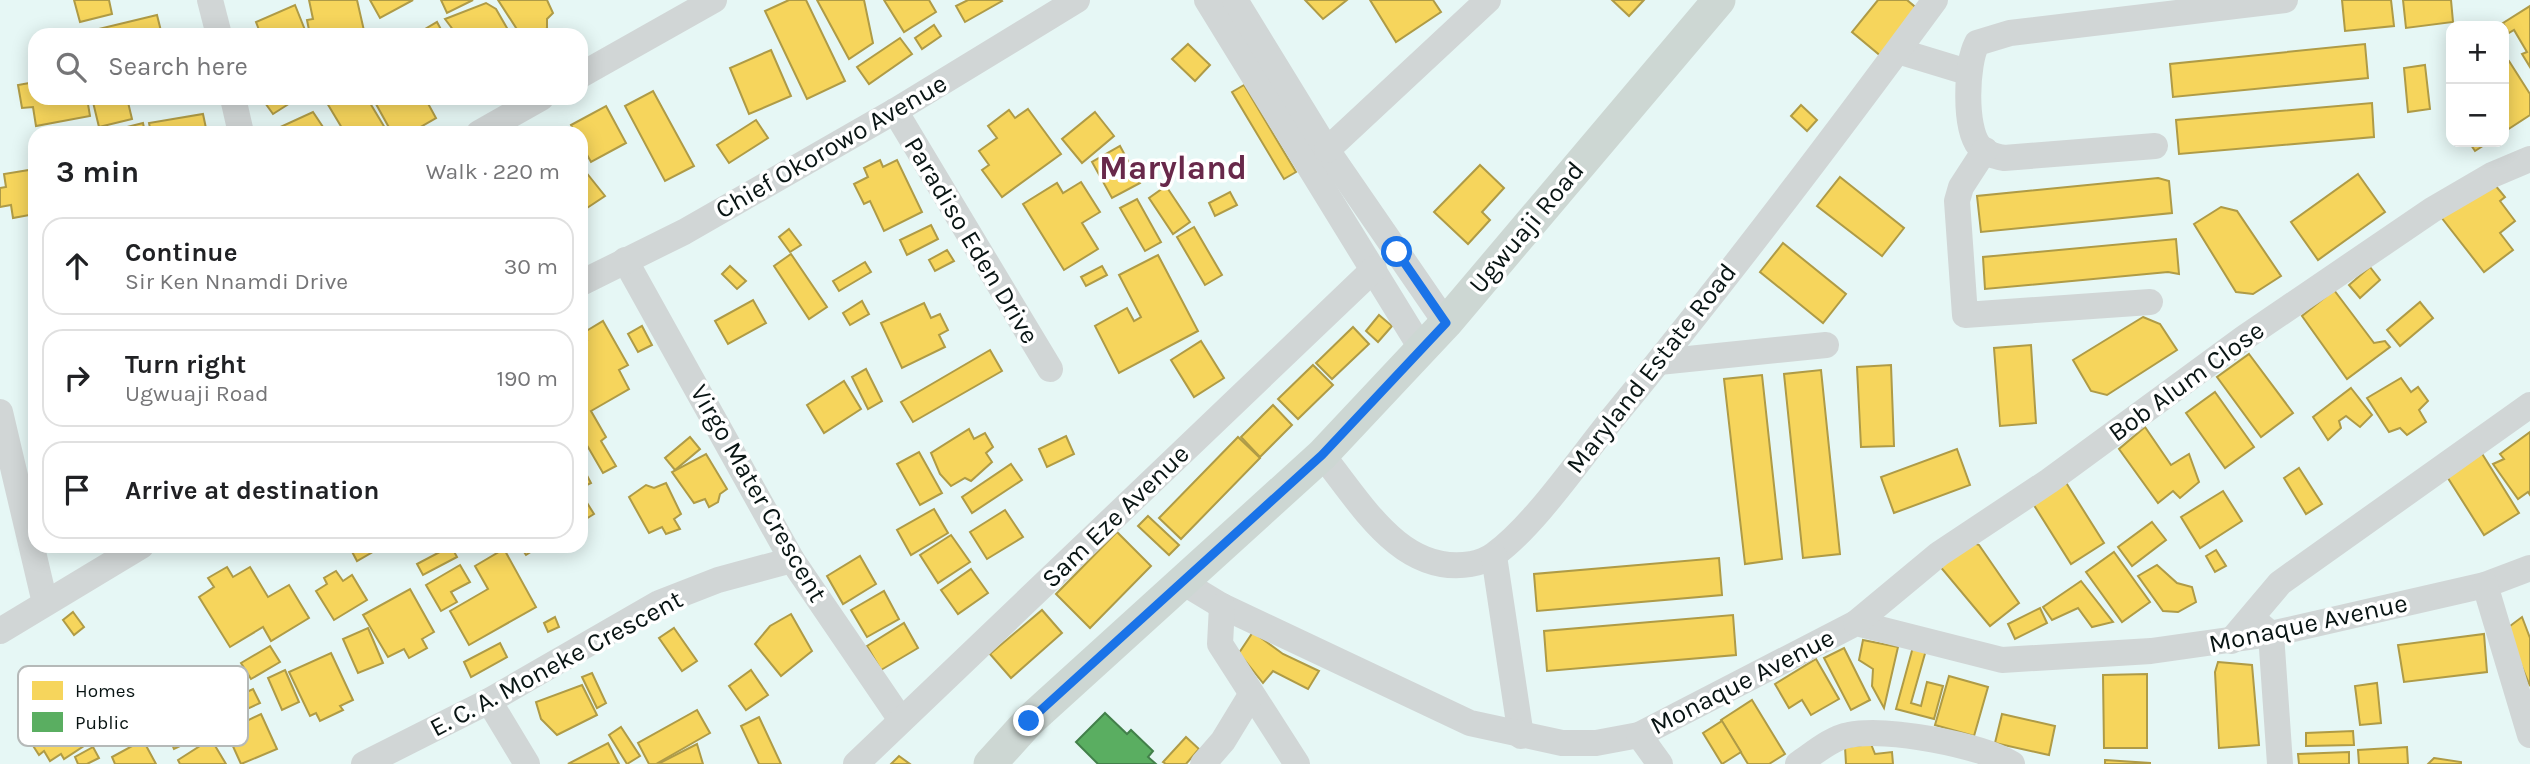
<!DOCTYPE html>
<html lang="en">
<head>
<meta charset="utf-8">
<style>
  :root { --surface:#fff; --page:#f6f6f6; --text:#202124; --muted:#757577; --line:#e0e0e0 }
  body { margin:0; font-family:Karla,sans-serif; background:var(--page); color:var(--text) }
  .controls { position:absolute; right:21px; top:21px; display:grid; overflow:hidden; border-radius:14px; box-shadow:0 4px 18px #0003 }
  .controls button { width:63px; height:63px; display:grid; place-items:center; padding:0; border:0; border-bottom:2px solid var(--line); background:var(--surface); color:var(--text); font:35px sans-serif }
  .stop { position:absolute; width:21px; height:21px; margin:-16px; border:5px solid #1a73e8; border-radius:50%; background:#fff }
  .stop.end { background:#1a73e8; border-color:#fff; box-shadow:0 2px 7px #0008 }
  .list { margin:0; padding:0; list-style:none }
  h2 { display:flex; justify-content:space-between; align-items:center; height:91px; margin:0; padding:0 28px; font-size:30px }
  h2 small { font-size:23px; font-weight:400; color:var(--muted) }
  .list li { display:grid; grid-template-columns:46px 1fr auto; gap:21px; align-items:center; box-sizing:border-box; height:98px; margin:0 14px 14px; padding:0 14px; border:2px solid var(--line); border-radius:21px }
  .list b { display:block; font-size:26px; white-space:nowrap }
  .list p { margin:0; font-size:23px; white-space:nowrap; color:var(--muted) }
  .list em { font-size:23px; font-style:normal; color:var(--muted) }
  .icon { flex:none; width:38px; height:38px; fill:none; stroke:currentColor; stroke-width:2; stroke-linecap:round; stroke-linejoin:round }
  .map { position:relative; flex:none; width:2530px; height:764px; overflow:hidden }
  .search { position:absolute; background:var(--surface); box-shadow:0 4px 18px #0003; left:28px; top:28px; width:560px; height:77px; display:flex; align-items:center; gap:18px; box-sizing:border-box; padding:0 24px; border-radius:21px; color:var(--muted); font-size:26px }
  .panel { position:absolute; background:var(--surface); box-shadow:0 4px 18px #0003; left:28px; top:126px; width:560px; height:427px; border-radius:21px }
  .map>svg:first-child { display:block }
  .homes { fill:#f6d55c; stroke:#af9b46; stroke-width:2 }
  .public { fill:#5aae61; stroke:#42804a; stroke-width:2 }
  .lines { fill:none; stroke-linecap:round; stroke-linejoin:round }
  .minor { stroke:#d1d6d6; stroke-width:26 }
  .major { stroke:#cdd7d3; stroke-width:33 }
  .route { stroke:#1a73e8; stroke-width:9 }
  .labels { text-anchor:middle; stroke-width:7; stroke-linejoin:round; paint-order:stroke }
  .street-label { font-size:26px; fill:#091514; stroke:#fff }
  .district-label { font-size:33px; font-weight:bold; fill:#68284a; stroke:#fff }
  .key { fill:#fff; stroke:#b5b9b8; stroke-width:2 }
  .key-label { font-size:19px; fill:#091514 }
</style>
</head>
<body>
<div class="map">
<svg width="2530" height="764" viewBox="0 0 2530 764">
  <rect width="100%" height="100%" fill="#e6f7f5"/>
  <!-- homes -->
  <g class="homes">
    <polygon points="74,0 109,0 112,14 80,22"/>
    <polygon points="309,0 357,0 365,35 310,35 307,20 313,19"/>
    <polygon points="370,0 413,0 380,18"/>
    <polygon points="441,0 473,0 447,13"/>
    <polygon points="498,0 547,0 553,13 547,19 547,28 536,35 527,35 524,31 520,34"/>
    <polygon points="789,0 806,0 845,81 807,99 765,11"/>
    <polygon points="817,0 864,0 873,43 849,59"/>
    <polygon points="884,0 929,0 936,12 904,32"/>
    <polygon points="968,0 1001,0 1002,1 965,22 956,6"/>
    <polygon points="1305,0 1347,0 1323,19"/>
    <polygon points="1370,0 1433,0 1441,12 1396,42"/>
    <polygon points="1612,0 1644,0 1629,16"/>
    <polygon points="1878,0 1907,0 1920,11 1882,57 1852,32"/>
    <polygon points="2342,0 2391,0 2394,26 2345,31"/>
    <polygon points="2403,0 2451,0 2453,22 2406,28"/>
    <polygon points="486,3 496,9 511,35 452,35 454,31 445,19"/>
    <polygon points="295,5 307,35 261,35 256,22"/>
    <polygon points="2530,6 2530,67 2522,54 2527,52 2514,30 2509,33 2503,23"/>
    <polygon points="157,15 162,35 82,35 82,33"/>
    <polygon points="437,22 444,35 415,35"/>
    <polygon points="934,25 941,36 922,49 915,38"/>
    <polygon points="900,38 912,54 869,84 857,67"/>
    <polygon points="1188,44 1210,65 1195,81 1172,59"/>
    <polygon points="2365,44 2368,78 2173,97 2170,64"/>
    <polygon points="771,50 791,96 749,114 730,68"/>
    <polygon points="2509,61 2530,94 2530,115 2504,132 2504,64"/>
    <polygon points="2425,65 2430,109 2408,112 2404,68"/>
    <polygon points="35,82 35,98 87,98 90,116 36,126 33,107 22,108 18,85"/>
    <polygon points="1244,85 1296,172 1284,179 1232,92"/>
    <polygon points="653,91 694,166 665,181 625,106"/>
    <polygon points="92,98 127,98 132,119 99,127"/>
    <polygon points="265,98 298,98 273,114 263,100"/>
    <polygon points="324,98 367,98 388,133 345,133"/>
    <polygon points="386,98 425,98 436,118 410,133 392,133 376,104"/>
    <polygon points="2372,103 2374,137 2179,154 2176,120"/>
    <polygon points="1801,105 1817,120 1807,131 1791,116"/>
    <polygon points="606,106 626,143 591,162 581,144 581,133 575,133 571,125"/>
    <polygon points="1028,109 1061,154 1002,197 982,170 989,165 979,151 997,138 988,126 1009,110 1015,118"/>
    <polygon points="313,112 327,133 278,133 276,129"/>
    <polygon points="1095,112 1114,136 1082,163 1062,139"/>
    <polygon points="203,114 207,133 151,133 149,123"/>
    <polygon points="756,120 768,138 729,163 717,145"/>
    <polygon points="143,123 145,133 107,133 107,132"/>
    <polygon points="2469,142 2489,142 2475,151"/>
    <polygon points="1120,146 1140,183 1112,198 1092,162"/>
    <polygon points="880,160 883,167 897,160 922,212 884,231 870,201 864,204 854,184 868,177 864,168"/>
    <polygon points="1480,165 1504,188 1482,212 1490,220 1468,244 1434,212"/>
    <polygon points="581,166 605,196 581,212"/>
    <polygon points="35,169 35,214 13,218 11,205 0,207 0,188 6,187 4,174"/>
    <polygon points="2358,174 2385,212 2318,260 2291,222"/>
    <polygon points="1840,177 1904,228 1882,256 1817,206"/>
    <polygon points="2158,178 2169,181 2172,213 1981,232 1977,196"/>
    <polygon points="2490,179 2505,197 2500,201 2515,221 2500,233 2513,250 2484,272 2441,217"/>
    <polygon points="1081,182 1100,212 1082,223 1098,249 1064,270 1023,204 1057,183 1063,193"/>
    <polygon points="1166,186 1190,222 1173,234 1149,198"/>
    <polygon points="1230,192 1237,205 1215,216 1209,203"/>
    <polygon points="1137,199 1161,242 1145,251 1120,208"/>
    <polygon points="2221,207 2237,211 2281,276 2253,294 2236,292 2194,224"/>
    <polygon points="931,225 938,239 907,255 900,240"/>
    <polygon points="1194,227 1222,275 1205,285 1177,237"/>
    <polygon points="789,229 801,245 790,252 779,237"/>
    <polygon points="2176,239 2179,274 2168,272 1985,289 1983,257"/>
    <polygon points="1783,243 1846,294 1823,323 1760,272"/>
    <polygon points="947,250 954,261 935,271 929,260"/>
    <polygon points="791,254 827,307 809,319 774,266"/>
    <polygon points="1158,255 1198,331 1119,373 1095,326 1127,308 1134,321 1141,317 1119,275"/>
    <polygon points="865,262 871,272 839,291 833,281"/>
    <polygon points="730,266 746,281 737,289 722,274"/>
    <polygon points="1102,266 1107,275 1086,286 1081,277"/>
    <polygon points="2370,267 2380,280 2360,298 2349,285"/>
    <polygon points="2334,290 2374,343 2385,341 2390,347 2347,379 2302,316"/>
    <polygon points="753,300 766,323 728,344 715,321"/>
    <polygon points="862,301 869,314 850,325 843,313"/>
    <polygon points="2420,302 2433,318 2400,346 2387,330"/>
    <polygon points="924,303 931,318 940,314 948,330 939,335 945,347 902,368 881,323"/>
    <polygon points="1379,315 1392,326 1378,342 1366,331"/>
    <polygon points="2143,317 2160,324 2177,350 2107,395 2091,391 2073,360"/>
    <polygon points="603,321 628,365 619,370 629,389 591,411 606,437 601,441 616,466 603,473 581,435 581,344 587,340 583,333"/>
    <polygon points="642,326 652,345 638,352 628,334"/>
    <polygon points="1353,327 1369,344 1332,379 1316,363"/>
    <polygon points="1201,341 1224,378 1194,397 1171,360"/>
    <polygon points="2031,345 2036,423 2000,426 1994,348"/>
    <polygon points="990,350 1002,371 913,422 901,402"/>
    <polygon points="2249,354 2293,413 2261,437 2217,377"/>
    <polygon points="1313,365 1333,385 1298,419 1278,399"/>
    <polygon points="1891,365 1894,446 1861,447 1857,367"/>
    <polygon points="866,369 882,401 868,409 852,377"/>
    <polygon points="1821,370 1840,554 1803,558 1784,374"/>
    <polygon points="1762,375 1782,559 1745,564 1724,379"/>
    <polygon points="2401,378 2411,392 2418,387 2428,401 2419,410 2426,422 2407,435 2400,428 2389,432 2367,398"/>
    <polygon points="844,381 861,409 824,433 807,405"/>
    <polygon points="2351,388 2372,415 2360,427 2346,416 2339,421 2341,428 2328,440 2313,417"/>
    <polygon points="2215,392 2254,447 2225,468 2186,413"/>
    <polygon points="1273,405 1292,425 1260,457 1241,437"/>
    <polygon points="2145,427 2171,465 2189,454 2199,482 2180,498 2173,491 2158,503 2119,449"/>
    <polygon points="969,429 974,439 985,433 993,447 986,453 992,462 971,481 965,478 951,486 940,474 931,453"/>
    <polygon points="2530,432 2530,495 2528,492 2518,499 2493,464 2504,459 2500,454"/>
    <polygon points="1066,436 1074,454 1047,467 1039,449"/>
    <polygon points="690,437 700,449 675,470 665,458"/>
    <polygon points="1238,437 1260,458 1181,539 1159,518"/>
    <polygon points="1957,449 1970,485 1894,513 1881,477"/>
    <polygon points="919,452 942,493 920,505 897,464"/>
    <polygon points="2481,452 2519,513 2484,535 2446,475"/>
    <polygon points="706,454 727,489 720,494 718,502 709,507 705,499 694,503 672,472"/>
    <polygon points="1011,464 1022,480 972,513 962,497"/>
    <polygon points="582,466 591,483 581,488 581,467"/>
    <polygon points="2299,468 2322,504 2306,514 2284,478"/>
    <polygon points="2065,481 2104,543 2071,564 2032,502"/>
    <polygon points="666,483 681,514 674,519 680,529 666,534 662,527 649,533 629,497 646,485 654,488"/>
    <polygon points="2223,491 2242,521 2200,548 2181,517"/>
    <polygon points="584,498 594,514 581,522 581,500"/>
    <polygon points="934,509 948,533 911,555 897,530"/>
    <polygon points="1005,510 1023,537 987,559 970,532"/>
    <polygon points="1148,516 1179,545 1169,555 1138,526"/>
    <polygon points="2152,522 2166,540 2132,566 2118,547"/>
    <polygon points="1117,532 1151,566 1090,628 1056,594"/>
    <polygon points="951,535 970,562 938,583 920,555"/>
    <polygon points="1969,541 1979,545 2019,603 1990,626 1938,564"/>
    <polygon points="349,546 383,546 357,561"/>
    <polygon points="451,546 457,557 423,575 417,564"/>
    <polygon points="520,546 540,546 526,555"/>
    <polygon points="504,549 536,607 469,645 450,611 488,589 475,566"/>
    <polygon points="2216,550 2226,566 2215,572 2206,556"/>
    <polygon points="2114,552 2150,602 2122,622 2086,572"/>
    <polygon points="860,556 876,584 843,604 827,576"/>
    <polygon points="1719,558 1722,595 1537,611 1534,574"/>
    <polygon points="460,565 470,582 451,592 457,602 441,611 426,585"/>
    <polygon points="2157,565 2177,583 2192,587 2196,602 2178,612 2163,611 2138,576"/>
    <polygon points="227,567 233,577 250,567 268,597 289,585 309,618 271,641 263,627 230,647 199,597 214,587 208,578"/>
    <polygon points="971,569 988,593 958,614 941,590"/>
    <polygon points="336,571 343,581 352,575 367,600 334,620 316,591 327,584 324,578"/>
    <polygon points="2081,581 2113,622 2092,627 2078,608 2052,620 2043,607"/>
    <polygon points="410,589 434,632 422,639 427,648 409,658 404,649 388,657 363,615"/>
    <polygon points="884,591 899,619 867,637 851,610"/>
    <polygon points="2040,608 2047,623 2015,639 2008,624"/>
    <polygon points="1042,610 1062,633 1011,678 990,654"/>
    <polygon points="73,612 84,627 74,635 63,620"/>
    <polygon points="791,614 812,651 781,676 755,644 770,626"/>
    <polygon points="1733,615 1736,655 1547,671 1544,631"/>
    <polygon points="555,617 559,627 548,632 544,623"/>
    <polygon points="2522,617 2530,638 2530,686 2506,629"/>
    <polygon points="904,623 918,648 881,670 867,646"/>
    <polygon points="368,628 383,663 358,673 343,639"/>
    <polygon points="674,628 697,661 682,671 659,638"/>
    <polygon points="1253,632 1283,654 1319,671 1308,689 1273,671 1263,683 1239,653"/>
    <polygon points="2484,634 2487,672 2404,682 2398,645"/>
    <polygon points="1863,640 1898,647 1884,708 1872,686 1873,669 1859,660"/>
    <polygon points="500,643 507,657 471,677 464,662"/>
    <polygon points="270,646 280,662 251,679 241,663"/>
    <polygon points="1913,647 1926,650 1911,703 1921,706 1927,682 1943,686 1934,719 1896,709"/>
    <polygon points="1844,648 1870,700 1851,710 1824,658"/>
    <polygon points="331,653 353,700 340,706 343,710 320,721 316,713 310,716 289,672"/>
    <polygon points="1816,659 1839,699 1811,715 1802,700 1789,708 1775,684"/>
    <polygon points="2218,662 2252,665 2259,745 2219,748 2215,672"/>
    <polygon points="285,670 299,702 282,710 268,678"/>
    <polygon points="751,670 768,695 746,710 729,686"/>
    <polygon points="592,673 606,703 597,708 582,677"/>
    <polygon points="2147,674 2147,748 2104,748 2103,675"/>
    <polygon points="1949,676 1988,687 1974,736 1935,725"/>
    <polygon points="38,681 47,694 64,683 89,718 78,726 90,742 64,759 61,754 50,761 44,751 39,755 28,738 32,734 26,725 32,721 22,706 27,703 20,693"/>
    <polygon points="2377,683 2381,723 2360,725 2355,686"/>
    <polygon points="582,685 597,715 557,735 541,719 536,702"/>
    <polygon points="253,689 260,703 221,721 214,707"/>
    <polygon points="1752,700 1785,754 1769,764 1748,764 1721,720"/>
    <polygon points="697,710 710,733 656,764 649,764 638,743"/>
    <polygon points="205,712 214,730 174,749 166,731"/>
    <polygon points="261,714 277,749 241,764 226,731"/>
    <polygon points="2002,714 2055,726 2049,755 1995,743"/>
    <polygon points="759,717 781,764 759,764 741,726"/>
    <polygon points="1722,721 1741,752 1722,764 1703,733"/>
    <polygon points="621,727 640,756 627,764 609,735"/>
    <polygon points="2353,731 2354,745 2306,746 2306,733"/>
    <polygon points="1186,737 1199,749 1186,764 1166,764 1163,762"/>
    <polygon points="211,739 226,764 180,764 178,760"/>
    <polygon points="143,740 156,764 115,764 112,757"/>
    <polygon points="608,743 619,764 568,764"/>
    <polygon points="697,744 703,764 658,764"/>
    <polygon points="1871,744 1875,754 1892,752 1893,764 1846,764 1845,747"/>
    <polygon points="93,747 99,758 87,764 78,764 75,757"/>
    <polygon points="2407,747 2408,764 2359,764 2358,750"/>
    <polygon points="2349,752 2349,764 2299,764 2298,754"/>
    <polygon points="899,756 910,764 891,764"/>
    <polygon points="2434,758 2461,762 2461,764 2428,764"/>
    <polygon points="2105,760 2150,763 2150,764 2105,764"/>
  </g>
  <!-- public -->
  <polygon class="public" points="1105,713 1127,734 1131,730 1153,751 1148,757 1156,764 1098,764 1076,742"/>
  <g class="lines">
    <!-- minor -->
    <g class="minor">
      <polyline points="210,0 219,35"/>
      <polyline points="1207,0 1421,348"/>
      <polyline points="1235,0 1327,150 1446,323"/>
      <polyline points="1898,51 1967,72"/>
      <polyline points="581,75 714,0"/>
      <polyline points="233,98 241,133"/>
      <polyline points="895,111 1050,369"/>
      <polyline points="479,133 541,98"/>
      <path d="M2155 146 2004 158C1994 156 1986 154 1979 146 1964 127 1966 65 1977 43L2010 33 2285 0"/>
      <polyline points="1327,150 1488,0"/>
      <polyline points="1985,150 1961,187 1957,201 1965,315 2150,302"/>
      <polyline points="625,260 792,560 901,720"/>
      <polyline points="581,283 684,232 895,111 1077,0"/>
      <polyline points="1659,362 1826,345"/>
      <polyline points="0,412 45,603"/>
      <path d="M1322 455C1360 501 1400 576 1471 564 1478 563 1489 559 1495 554 1536 524 1582 455 1616 414 1726 280 1832 140 1935 0"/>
      <polyline points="1494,556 1521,736"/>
      <polyline points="1184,583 1222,606 1470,723 1562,743 1596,743 1639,735 1856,623 2002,660 2151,651 2271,634 2485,585 2530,568"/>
      <polyline points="2485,585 2530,735"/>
      <polyline points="1222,606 1220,644 1297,764"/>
      <polyline points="1856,623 1939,554 2049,481 2244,338 2432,210 2492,175 2530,159"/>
      <polyline points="2260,625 2271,634 2280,764"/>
      <polyline points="0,631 141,546"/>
      <polyline points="2231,641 2280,583 2530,405"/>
      <polyline points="489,701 527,764"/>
      <polyline points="1639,735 1660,764"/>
      <polyline points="364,764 489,701 659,603 718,580 792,560"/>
      <polyline points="856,764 1374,269"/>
      <polyline points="1203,764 1223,741 1251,695"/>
      <path d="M1798 764C1813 754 1831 738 1849 735 1886 727 1980 745 2012 764"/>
    </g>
    <!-- major -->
    <polyline class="major" points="990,764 1029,721 1322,455 1446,323 1719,0"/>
  </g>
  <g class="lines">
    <!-- route -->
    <polyline class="route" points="1029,721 1322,455 1446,323 1397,252"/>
  </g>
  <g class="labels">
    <!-- street labels -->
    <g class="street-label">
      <text transform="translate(831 146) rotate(-30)" y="9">Chief Okorowo Avenue</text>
      <text transform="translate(1526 227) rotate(-50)" y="9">Ugwuaji Road</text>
      <text transform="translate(972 240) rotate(59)" y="9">Paradiso Eden Drive</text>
      <text transform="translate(1651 368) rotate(-52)" y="9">Maryland Estate Road</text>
      <text transform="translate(2186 381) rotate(-36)" y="9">Bob Alum Close</text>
      <text transform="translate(759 493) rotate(60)" y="9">Virgo Mater Crescent</text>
      <text transform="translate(1115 516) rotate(-44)" y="9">Sam Eze Avenue</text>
      <text transform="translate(2308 623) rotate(-12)" y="9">Monaque Avenue</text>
      <text transform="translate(556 663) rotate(-28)" y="9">E. C. A. Moneke Crescent</text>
      <text transform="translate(1742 681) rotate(-27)" y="9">Monaque Avenue</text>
    </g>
    <!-- district labels -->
    <g class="district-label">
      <text x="1173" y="179">Maryland</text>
    </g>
  </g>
  <!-- legend -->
  <rect x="18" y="666" width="230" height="80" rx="10" class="key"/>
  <rect x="32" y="681" width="31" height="19" fill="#f6d55c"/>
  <rect x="32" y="712" width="31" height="20" fill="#5aae61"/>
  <g class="key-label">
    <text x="75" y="697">Homes</text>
    <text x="75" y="729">Public</text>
  </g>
</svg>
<div class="controls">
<button>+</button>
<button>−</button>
</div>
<div class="stop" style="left:1397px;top:252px"></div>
<div class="stop end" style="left:1029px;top:721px"></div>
<div class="search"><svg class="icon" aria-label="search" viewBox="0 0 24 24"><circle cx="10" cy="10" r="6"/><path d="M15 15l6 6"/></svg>Search here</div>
<section class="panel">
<h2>3 min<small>Walk · 220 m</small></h2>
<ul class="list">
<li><svg class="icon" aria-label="ahead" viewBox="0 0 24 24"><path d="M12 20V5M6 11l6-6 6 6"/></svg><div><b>Continue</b><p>Sir Ken Nnamdi Drive</p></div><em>30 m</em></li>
<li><svg class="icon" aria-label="right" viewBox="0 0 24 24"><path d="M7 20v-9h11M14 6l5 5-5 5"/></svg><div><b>Turn right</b><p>Ugwuaji Road</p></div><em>190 m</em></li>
<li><svg class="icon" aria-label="arrive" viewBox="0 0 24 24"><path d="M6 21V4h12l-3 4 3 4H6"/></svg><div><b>Arrive at destination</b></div></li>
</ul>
</section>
</div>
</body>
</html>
